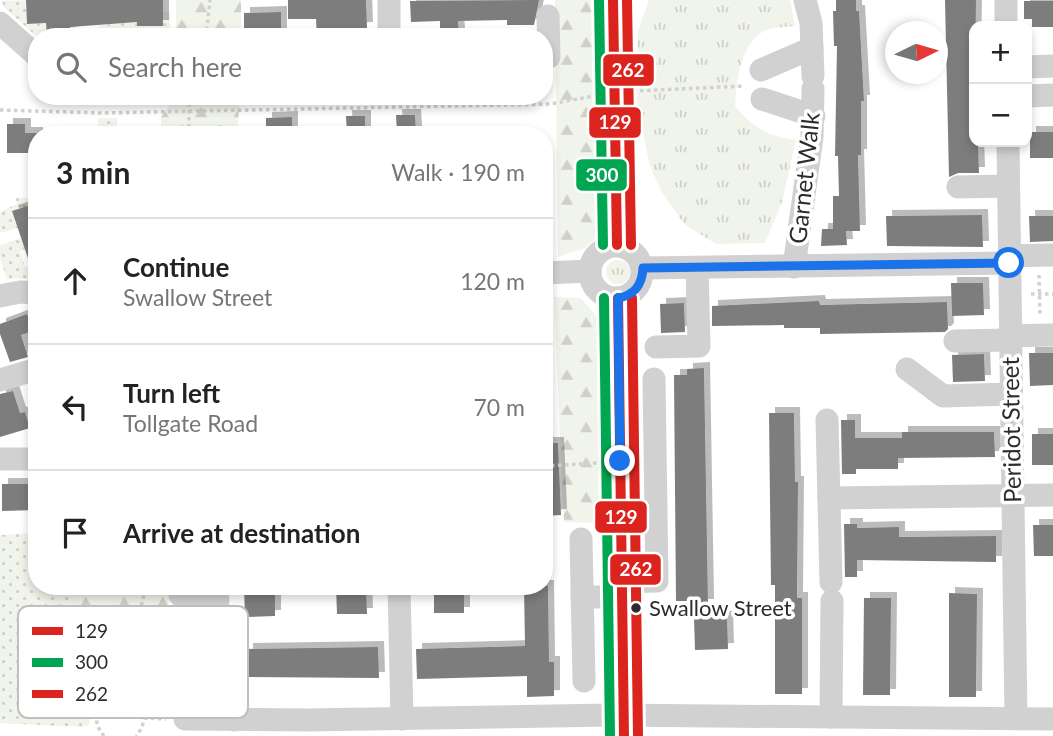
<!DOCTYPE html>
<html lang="en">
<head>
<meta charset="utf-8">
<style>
  :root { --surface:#fff; --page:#f6f6f6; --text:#222; --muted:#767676; --line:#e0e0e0 }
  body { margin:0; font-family:Lato,sans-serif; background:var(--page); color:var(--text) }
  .controls { position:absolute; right:21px; top:21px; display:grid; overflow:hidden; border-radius:14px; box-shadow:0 4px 10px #0003 }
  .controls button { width:63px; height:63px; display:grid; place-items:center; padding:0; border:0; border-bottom:2px solid var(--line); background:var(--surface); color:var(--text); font:35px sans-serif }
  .compass { position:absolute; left:885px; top:21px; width:63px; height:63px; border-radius:50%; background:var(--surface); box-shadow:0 4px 10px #0003; rotate:85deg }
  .stop { position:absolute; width:21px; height:21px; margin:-16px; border:5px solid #1a73e8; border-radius:50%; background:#fff }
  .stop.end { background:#1a73e8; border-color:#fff; box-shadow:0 2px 7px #0008 }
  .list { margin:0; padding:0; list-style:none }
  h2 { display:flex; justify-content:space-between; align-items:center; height:91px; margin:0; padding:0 28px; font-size:30px }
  h2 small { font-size:23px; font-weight:400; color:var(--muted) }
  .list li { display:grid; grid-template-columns:46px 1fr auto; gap:21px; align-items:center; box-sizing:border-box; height:126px; padding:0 28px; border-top:2px solid var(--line) }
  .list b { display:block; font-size:26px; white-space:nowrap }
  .list p { margin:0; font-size:23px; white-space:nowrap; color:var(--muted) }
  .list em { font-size:23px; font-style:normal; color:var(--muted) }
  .icon { flex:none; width:38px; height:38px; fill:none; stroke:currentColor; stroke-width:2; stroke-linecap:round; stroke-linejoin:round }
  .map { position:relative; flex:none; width:1053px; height:736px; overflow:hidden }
  .search { position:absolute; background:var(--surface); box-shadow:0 4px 10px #0003; left:28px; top:28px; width:525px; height:77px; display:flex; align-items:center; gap:18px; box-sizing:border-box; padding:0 24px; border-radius:28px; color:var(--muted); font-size:26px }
  .panel { position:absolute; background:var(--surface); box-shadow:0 4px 10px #0003; left:28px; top:126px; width:525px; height:469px; border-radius:28px }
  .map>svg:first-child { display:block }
  .grass { fill:url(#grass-tufts) }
  .forest { fill:url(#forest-firs) }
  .park { fill:url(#park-dots) }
  .building { fill:#7d7d7d; filter:url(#shadow) }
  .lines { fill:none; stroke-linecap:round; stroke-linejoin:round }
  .path { stroke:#d1d1d1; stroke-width:3.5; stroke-dasharray:3.5 3.5; stroke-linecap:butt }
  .minor { stroke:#d1d1d1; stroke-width:23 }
  .bus-1-casing { stroke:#fff; stroke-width:16 }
  .bus-2-casing { stroke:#fff; stroke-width:16 }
  .bus-3-casing { stroke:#fff; stroke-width:16 }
  .bus-1 { stroke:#dc241f; stroke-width:10 }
  .bus-2 { stroke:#00a651; stroke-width:10 }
  .bus-3 { stroke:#dc241f; stroke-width:10 }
  .route { stroke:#1a73e8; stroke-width:9 }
  .bus-dot { fill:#2c2c2c; stroke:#fff; stroke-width:2.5 }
  .labels { text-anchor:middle; stroke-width:7; stroke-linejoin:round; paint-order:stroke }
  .bus-label { font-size:22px; fill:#2c2c2c; stroke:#fff; text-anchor:start }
  .street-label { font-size:24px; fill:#2c2c2c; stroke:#fff }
  .key { fill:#fff; stroke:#c0c0c0; stroke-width:2 }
  .key-label { font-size:19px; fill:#2c2c2c }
  .line-badge { stroke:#fff; stroke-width:2.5 }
  .badge-label { font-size:19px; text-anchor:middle; font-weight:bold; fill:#fff }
</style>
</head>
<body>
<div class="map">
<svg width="1053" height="736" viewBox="0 0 1053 736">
  <defs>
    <pattern id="grass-tufts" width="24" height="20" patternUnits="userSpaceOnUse" patternTransform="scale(1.75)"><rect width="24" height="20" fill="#f1f4ea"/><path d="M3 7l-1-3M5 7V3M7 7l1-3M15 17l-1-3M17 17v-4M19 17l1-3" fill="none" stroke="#cfd1c9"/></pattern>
    <pattern id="forest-firs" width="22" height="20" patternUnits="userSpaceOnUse" patternTransform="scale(1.75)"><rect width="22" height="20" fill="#f1f4ea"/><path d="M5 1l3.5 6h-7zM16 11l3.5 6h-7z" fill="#cfd1c9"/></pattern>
    <pattern id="park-dots" width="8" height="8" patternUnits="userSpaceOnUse" patternTransform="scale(1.75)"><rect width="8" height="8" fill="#f1f4ea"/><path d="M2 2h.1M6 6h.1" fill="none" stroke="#cfd1c9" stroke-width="1.8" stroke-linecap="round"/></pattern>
    <filter id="shadow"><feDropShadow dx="6" dy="-6" stdDeviation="0" flood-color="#0004"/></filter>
  </defs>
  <rect width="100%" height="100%" fill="#fff"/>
  <!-- grass -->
  <g class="grass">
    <path d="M649 0H790L795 26C786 27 774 27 766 30 740 43 737 80 735 106 754 129 768 136 796 140L782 202 765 243 716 244 684 224 661 191 649 163 637 99 638 31Z"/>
    <circle cx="618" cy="272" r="12"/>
  </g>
  <!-- forest -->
  <g class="forest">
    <rect x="176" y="0" width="65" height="37"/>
    <polygon points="555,0 599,0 602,233 585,248 558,257"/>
    <polygon points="176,96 240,96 237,135 161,135 161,117"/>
    <polygon points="554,297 581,298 598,318 602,523 564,522"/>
    <polygon points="65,586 173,586 147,679 100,672"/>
  </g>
  <!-- park -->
  <g class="park">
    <polygon points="26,0 28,24 46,23 60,37 37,37 3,6 2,1"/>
    <polygon points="111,0 137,12 137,26 163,26 163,12 170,12 170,29 108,30 105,37 99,37 99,25 113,24"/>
    <rect x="98" y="118" width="19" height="17"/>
    <polygon points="15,198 37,198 37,203 12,211 18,228 0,233 0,212 17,204"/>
    <polygon points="21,238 25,249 20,251 25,267 37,264 37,278 7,279 0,258 0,245"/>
    <polygon points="37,533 37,586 65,586 100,672 104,691 92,704 89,725 81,727 0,723 0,535"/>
  </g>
  <!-- building -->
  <g class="building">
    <polygon points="26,0 163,0 163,26 137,26 137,22 70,27 70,33 47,35 46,23 27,24"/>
    <polygon points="288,0 366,0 367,28 337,29 337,36 317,37 316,19 288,19"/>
    <polygon points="539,0 534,25 507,25 507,20 458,21 459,34 440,34 440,21 411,22 410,1"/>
    <polygon points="836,0 856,0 856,11 859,11 864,101 861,101 861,155 858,155 860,231 846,231 847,245 821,246 822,229 833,229 833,196 839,196 838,156 835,156 837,46 834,46 833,11 836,11"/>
    <polygon points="945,0 976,0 974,142 978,142 979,173 958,173 949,177"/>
    <polygon points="1024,1 1053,1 1053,27 1032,27 1032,19 1024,19"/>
    <polygon points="281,12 281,37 244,37 244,13"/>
    <polygon points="396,115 415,115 416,132 397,133"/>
    <polygon points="346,116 365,116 365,134 347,134"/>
    <polygon points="292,117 292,135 266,135 266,118"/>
    <polygon points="7,124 25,124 25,133 37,133 37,153 7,153"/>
    <rect x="1030" y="132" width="23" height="26"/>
    <polygon points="37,203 37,275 34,276 12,211"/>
    <polygon points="982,215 983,247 887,246 886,216"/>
    <polygon points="1029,216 1053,216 1053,241 1030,242"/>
    <polygon points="951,283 983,283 984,315 952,316"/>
    <polygon points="819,301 820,305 947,302 948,329 945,332 820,334 820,328 784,328 784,325 712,326 712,306"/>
    <polygon points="684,303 685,332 661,333 660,304"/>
    <polygon points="27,314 33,331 21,335 28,357 10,362 0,334 0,324"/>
    <polygon points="1029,353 1053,353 1053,385 1030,386"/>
    <polygon points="984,354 985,381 953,382 952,355"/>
    <polygon points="704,368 708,605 691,605 691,601 676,601 674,375 687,375 687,369"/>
    <polygon points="13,391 20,413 25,412 30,428 0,437 0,394"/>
    <polygon points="769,413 794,413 795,482 798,482 797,598 802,598 802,694 775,694 775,585 771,585"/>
    <polygon points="841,420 855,420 855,438 902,438 902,432 994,432 995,457 898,458 898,469 856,469 856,474 842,474"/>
    <rect x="1032" y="434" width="21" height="31"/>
    <polygon points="544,443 558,443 561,515 544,516"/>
    <polygon points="2,484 37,484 37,510 2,511"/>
    <polygon points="844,524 857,524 857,528 899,527 899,537 996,536 996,562 857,560 857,577 845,577"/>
    <polygon points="1033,525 1053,525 1053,556 1034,556"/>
    <polygon points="244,586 275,586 275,616 245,617"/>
    <polygon points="336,586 366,586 367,614 337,614"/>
    <rect x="434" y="586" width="30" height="27"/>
    <polygon points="524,586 548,586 549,662 554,662 554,696 527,697 527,676 417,679 416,649 525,646"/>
    <polygon points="949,593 977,594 976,697 949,697"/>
    <polygon points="864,598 891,598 890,695 863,695"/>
    <polygon points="694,617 727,617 728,649 695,650"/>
    <polygon points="378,647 379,678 247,677 247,649"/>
  </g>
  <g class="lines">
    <!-- path -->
    <g class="path">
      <polyline points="206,37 210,0"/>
      <polyline points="633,91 745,86"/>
      <polyline points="189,96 189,135"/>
      <polyline points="0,110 102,113 550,104 594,96"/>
      <polyline points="1039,275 1040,316"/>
      <polyline points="1031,294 1053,294"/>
      <polyline points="544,466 598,463"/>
      <polyline points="120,694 146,586"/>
      <polyline points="144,718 166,719"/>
      <path d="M104 736C98 729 94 720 98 710 112 676 163 705 136 736"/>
    </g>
    <!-- minor -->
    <g class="minor">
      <polyline points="389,0 389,37"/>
      <polyline points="613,0 617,245"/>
      <polyline points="805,0 811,23 813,76"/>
      <polyline points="1006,0 1006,26"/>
      <polyline points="548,16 549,57"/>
      <polyline points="0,23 37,56"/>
      <polyline points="1027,67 1053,66"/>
      <polyline points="761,70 812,48"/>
      <polyline points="1027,96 1053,95"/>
      <polyline points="762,99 814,116"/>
      <polyline points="1008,142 1016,718"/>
      <polyline points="958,187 1008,186"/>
      <circle cx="616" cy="272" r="26"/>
      <polyline points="1009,256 1053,255"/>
      <polyline points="794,267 812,137 813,89"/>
      <polyline points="643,268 1009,263"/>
      <polyline points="544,273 590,271"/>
      <polyline points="0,296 20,292 37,293"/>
      <polyline points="618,298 624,736"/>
      <polyline points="1010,336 1053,335"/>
      <polyline points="955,341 1010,340"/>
      <polyline points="656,347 699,346 697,268"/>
      <polyline points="907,369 943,396 1011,394"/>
      <polyline points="0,380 37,369"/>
      <polyline points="827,420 831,582"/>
      <polyline points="0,459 37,459"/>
      <polyline points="829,498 1053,495"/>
      <polyline points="581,539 584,681"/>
      <polyline points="623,582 657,581 654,379"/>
      <polyline points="217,586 218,614 233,645 234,720"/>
      <polyline points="399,586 402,719"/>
      <polyline points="180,595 218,600"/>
      <polyline points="582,597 623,597"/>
      <polyline points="831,717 832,601"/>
      <polyline points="185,719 307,720 611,715 1053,719"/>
    </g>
    <defs>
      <g id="bus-1">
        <polyline points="613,0 617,245"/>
        <polyline points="618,298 624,736"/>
      </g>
      <g id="bus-2">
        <polyline points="599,0 603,245"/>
        <polyline points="604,298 610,736"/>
      </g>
      <g id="bus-3">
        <polyline points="627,0 631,245"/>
        <polyline points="632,298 638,736"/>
      </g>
    </defs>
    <!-- bus-1 casing -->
    <use href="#bus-1" class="bus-1-casing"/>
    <!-- bus-2 casing -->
    <use href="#bus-2" class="bus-2-casing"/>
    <!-- bus-3 casing -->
    <use href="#bus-3" class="bus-3-casing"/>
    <!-- bus-1 -->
    <use href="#bus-1" class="bus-1"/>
    <!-- bus-2 -->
    <use href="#bus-2" class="bus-2"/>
    <!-- bus-3 -->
    <use href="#bus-3" class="bus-3"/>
  </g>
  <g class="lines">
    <!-- route -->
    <path class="route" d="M620 461 618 298C635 295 642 285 643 268L1009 263"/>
  </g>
  <!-- markers -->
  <circle class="bus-dot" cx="636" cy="608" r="6"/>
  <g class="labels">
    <!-- bus labels -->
    <g class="bus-label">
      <text x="649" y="616">Swallow Street</text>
    </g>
    <!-- street labels -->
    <g class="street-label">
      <text transform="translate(805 178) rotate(-84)" y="8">Garnet Walk</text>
      <text transform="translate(1012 430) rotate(-91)" y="8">Peridot Street</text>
    </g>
  </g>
  <!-- legend -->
  <rect x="18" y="606" width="230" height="112" rx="10" class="key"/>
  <rect x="32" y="627" width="31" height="8" fill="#dc241f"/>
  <rect x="32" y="658" width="31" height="9" fill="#00a651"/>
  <rect x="32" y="690" width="31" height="8" fill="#dc241f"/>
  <g class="key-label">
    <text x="75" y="638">129</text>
    <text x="75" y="669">300</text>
    <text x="75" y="701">262</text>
  </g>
  <g class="line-badge">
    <rect x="602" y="53" width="53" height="34" rx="7" fill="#dc241f"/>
    <rect x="588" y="106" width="54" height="33" rx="7" fill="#dc241f"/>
    <rect x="575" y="158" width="53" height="34" rx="7" fill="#00a651"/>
    <rect x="594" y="500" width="54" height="34" rx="7" fill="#dc241f"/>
    <rect x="609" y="553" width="53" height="33" rx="7" fill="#dc241f"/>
  </g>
  <g class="badge-label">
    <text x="628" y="77">262</text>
    <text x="615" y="129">129</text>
    <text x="602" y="182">300</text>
    <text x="621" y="524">129</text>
    <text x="636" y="576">262</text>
  </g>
</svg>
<div class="controls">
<button>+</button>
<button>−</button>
</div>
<svg class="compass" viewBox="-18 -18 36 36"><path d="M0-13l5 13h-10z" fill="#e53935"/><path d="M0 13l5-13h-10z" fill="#767676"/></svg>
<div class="stop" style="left:1009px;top:263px"></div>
<div class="stop end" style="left:620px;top:461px"></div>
<div class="search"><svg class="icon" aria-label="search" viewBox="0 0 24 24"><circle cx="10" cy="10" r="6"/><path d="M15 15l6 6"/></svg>Search here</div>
<section class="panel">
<h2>3 min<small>Walk · 190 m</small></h2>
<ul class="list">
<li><svg class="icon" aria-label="ahead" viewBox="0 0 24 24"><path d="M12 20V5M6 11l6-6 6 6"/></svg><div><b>Continue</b><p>Swallow Street</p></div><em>120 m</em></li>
<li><svg class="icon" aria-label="left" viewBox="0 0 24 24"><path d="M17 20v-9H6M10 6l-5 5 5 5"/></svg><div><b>Turn left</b><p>Tollgate Road</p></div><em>70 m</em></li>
<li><svg class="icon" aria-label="arrive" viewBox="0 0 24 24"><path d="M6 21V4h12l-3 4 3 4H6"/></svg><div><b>Arrive at destination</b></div></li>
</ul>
</section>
</div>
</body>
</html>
